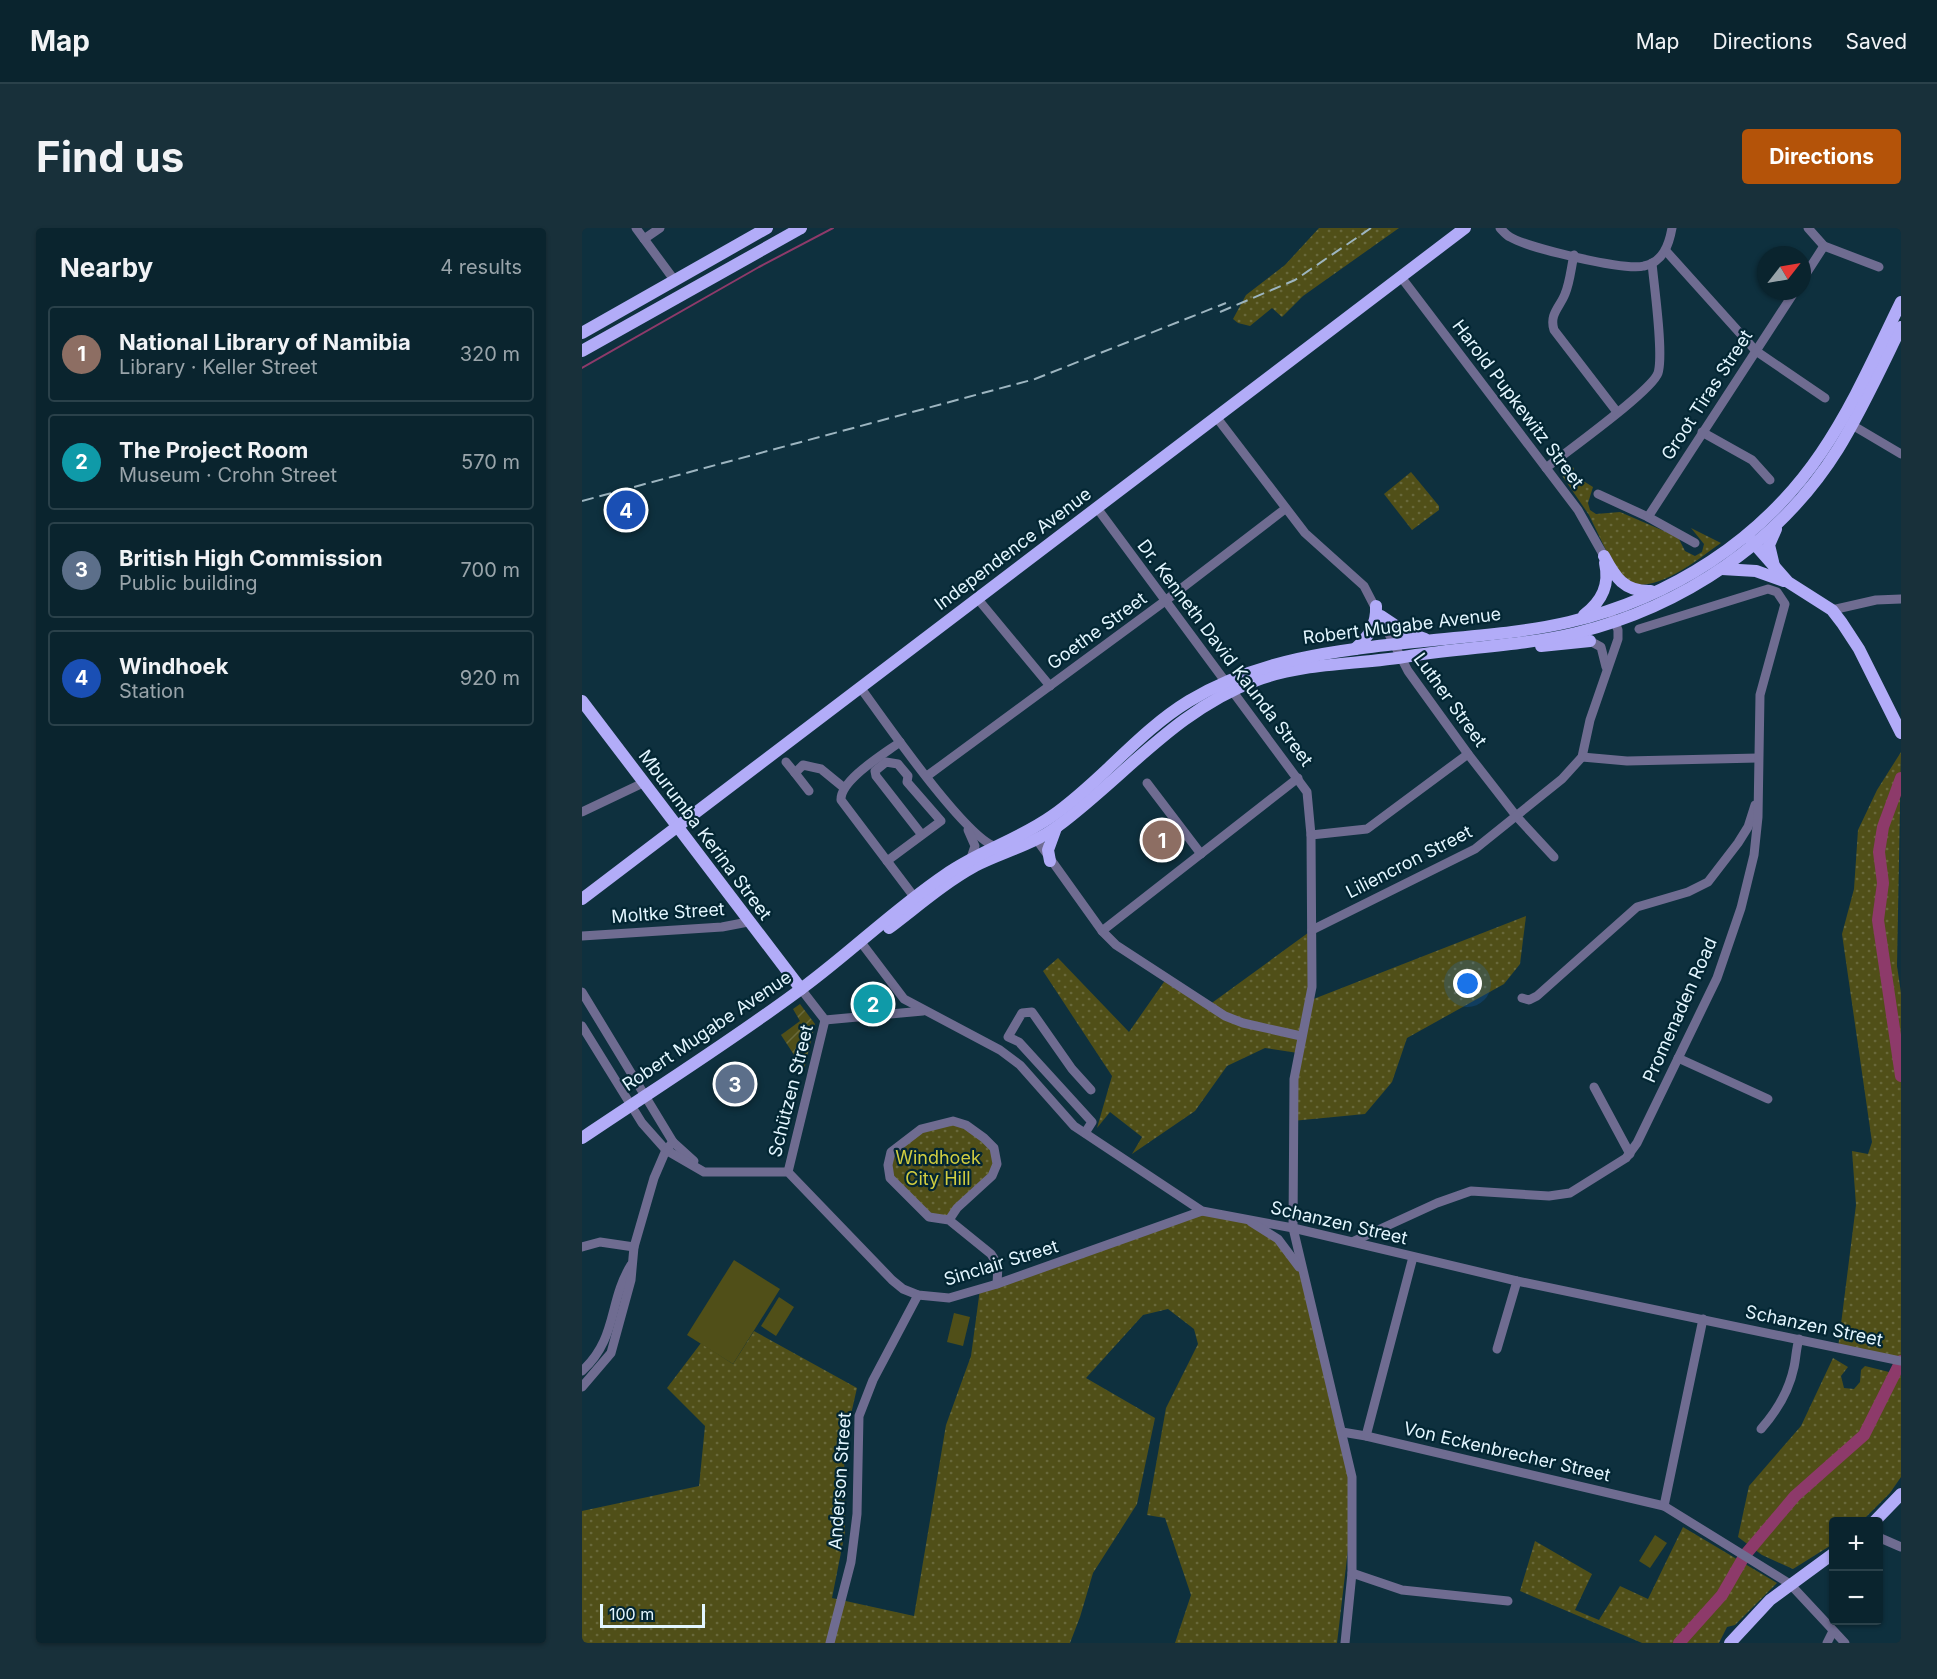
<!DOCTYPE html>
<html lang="en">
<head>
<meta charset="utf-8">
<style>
  :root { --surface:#0a242e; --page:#18303a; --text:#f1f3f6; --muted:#99a4aa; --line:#2a414a; --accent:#b45309 }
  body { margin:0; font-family:Inter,sans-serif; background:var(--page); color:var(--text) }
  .controls { position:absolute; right:18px; bottom:18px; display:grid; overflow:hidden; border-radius:6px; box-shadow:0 2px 4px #0004 }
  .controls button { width:54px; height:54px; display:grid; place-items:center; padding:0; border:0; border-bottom:2px solid var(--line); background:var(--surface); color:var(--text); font:30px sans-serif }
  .compass { position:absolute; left:1175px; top:18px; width:54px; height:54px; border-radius:50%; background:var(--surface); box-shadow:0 2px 4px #0004; rotate:59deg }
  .scale { position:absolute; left:18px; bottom:15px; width:105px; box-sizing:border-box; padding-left:6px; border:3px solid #e3f6ff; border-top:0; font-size:16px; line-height:21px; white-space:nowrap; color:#e3f6ff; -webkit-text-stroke:4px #032633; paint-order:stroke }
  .you { position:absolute; left:886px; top:756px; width:21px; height:21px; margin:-15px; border:4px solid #fff; border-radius:50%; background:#1a73e8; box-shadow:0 0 0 9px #1a73e833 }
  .badge { display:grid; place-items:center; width:39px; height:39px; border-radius:50%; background:var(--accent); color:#fff; font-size:20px; font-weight:700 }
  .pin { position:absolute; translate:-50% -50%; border:3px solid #fff; box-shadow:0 2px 6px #0006 }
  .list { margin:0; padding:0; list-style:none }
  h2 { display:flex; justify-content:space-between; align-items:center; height:78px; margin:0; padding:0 24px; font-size:26px }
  h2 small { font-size:20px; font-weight:400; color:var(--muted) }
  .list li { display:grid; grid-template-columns:39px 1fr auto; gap:18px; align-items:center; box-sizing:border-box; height:96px; margin:0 12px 12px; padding:0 12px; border:2px solid var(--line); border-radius:6px }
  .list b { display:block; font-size:22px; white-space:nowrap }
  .list p { margin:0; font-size:20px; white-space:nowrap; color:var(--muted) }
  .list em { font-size:20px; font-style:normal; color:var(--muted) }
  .map { position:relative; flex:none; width:1319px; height:1415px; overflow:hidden; border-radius:6px }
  header { display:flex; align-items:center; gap:36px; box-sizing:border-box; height:84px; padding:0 30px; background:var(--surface); border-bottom:2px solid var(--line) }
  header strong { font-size:28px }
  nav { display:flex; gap:33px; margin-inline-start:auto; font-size:21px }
  .intro { display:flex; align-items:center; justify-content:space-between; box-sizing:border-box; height:144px; padding:0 36px }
  h1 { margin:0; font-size:42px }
  .button { padding:15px 27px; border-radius:6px; background:var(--accent); color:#fff; font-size:21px; font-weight:700 }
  main { display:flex; gap:36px; padding:0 36px }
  aside { flex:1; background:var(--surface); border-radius:6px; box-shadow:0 2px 4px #0004 }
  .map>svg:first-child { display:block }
  .grass { fill:url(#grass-dots) }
  .garden { fill:url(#garden-furrows) }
  .pitch { fill:#504f18 }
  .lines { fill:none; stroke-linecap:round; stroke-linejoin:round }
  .stream { stroke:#8d3a6a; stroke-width:2 }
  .river { stroke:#8d3a6a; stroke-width:12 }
  .minor { stroke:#6f6c91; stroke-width:9 }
  .major { stroke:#b2acf8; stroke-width:12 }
  .rail { stroke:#9db5c0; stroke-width:2; stroke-dasharray:12 6; stroke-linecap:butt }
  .labels { text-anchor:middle; stroke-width:4.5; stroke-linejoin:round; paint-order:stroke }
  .street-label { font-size:18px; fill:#e3f6ff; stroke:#032633 }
  .park-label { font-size:18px; fill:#d1cd40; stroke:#032633 }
</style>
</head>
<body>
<header>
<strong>Map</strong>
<nav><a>Map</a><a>Directions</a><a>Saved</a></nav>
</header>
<div class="intro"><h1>Find us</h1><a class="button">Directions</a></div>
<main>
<aside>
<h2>Nearby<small>4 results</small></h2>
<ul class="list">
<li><span class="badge" style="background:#8d6e63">1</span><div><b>National Library of Namibia</b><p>Library · Keller Street</p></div><em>320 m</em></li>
<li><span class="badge" style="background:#0f9aa8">2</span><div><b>The Project Room</b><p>Museum · Crohn Street</p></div><em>570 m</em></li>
<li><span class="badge" style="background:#5c6f8a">3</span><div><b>British High Commission</b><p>Public building</p></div><em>700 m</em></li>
<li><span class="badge" style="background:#1a4fb4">4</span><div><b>Windhoek</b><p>Station</p></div><em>920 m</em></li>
</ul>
</aside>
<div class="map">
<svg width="1319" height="1415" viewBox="0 0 1319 1415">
  <defs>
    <pattern id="grass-dots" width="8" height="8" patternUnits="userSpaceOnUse" patternTransform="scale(1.5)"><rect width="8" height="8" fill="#504f18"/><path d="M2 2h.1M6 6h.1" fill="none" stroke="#69693b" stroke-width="1.8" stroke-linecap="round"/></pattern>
    <pattern id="garden-furrows" width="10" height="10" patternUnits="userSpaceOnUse" patternTransform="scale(1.5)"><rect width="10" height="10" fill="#504f18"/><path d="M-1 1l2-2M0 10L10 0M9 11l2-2" fill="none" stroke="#69693b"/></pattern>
  </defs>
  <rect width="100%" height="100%" fill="#0e303e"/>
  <!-- grass -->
  <g class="grass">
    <polygon points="737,0 817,0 721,68 700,89 690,80 668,98 656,95 651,91 664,67 703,37"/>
    <path d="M980 233 992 240 990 246 1011 259 1006 275 1008 282 1014 286 1038 284 1096 309 1103 323 1113 328 1120 324 1122 316 1109 300 1139 315C1113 333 1084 359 1051 357L1032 339 1007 287 979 246Z"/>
    <polygon points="829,244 857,278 857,282 830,302 802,266"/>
    <polygon points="1319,524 1315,738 1319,765 1319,1133 1256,1120 1274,977 1270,923 1286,926 1290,914 1260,706 1272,661 1276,602 1295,562"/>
    <polygon points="944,688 938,736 922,756 825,810 810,854 783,886 710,893 716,825 683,820 645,838 613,883 550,926 560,909 528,884 515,900 530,848 461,743 476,730 547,804 584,751 627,777 730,702 729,772"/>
    <polygon points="371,893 402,910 415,936 367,992 347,989 308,950 309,924 339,902"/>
    <polygon points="620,983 655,988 696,1011 721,1046 770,1249 767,1313 755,1415 593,1415 609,1367 583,1290 565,1287 584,1180 616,1116 612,1101 586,1081 561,1087 504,1150 573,1190 555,1276 511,1345 498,1389 488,1415 0,1415 0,1283 117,1258 123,1198 85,1160 119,1115 151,1136 172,1103 275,1160 262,1217 263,1304 250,1370 332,1388 364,1197 389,1128 398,1061"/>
    <polygon points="1251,1130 1266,1139 1259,1148 1262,1160 1272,1161 1278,1154 1279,1142 1283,1138 1319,1147 1319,1249 1308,1265 1280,1293 1252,1294 1251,1316 1211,1341 1180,1327 1156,1309 1167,1258 1219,1198"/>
    <polygon points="1101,1299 1195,1355 1153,1397 1145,1399 1137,1415 1060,1415 938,1363 953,1313 1010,1346 993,1382 1017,1392 1038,1358 1066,1371"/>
  </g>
  <!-- garden -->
  <polygon class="garden" points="218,776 233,796 222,842 199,807 218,793 211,781"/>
  <!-- pitch -->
  <g class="pitch">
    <polygon points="152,1032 198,1061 151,1136 105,1107"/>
    <polygon points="197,1069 212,1079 194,1108 179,1098"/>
    <polygon points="372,1085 388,1089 381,1118 365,1114"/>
    <polygon points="1073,1307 1085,1315 1068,1340 1057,1333"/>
  </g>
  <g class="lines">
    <!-- stream -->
    <polyline class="stream" points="0,140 177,39 251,0"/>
    <!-- river -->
    <g class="river">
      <polyline points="1319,550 1301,599 1297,624 1301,655 1296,692 1319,848"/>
      <polyline points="1097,1415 1140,1367 1163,1327 1213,1268 1282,1207 1319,1133"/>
    </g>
    <!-- minor -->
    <g class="minor">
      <polyline points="54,0 93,53"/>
      <path d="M918 0C921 3 924 7 928 9 946 20 1043 43 1062 38 1081 34 1087 17 1090 0"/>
      <polyline points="1226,0 1242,18 1297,39"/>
      <polyline points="62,11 78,0"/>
      <polyline points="1084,23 1174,123 1243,170"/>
      <path d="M992 27C989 40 988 54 983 66 978 79 967 86 972 102L1035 184"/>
      <polyline points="819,49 996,282 1022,328"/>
      <polyline points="1220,52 1242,18"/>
      <polyline points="635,190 723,305 782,358 826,443 886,526 935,589 972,629"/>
      <polyline points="1265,194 1319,226"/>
      <polyline points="1120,204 1170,232 1188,252"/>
      <path d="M964 240C984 224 1070 163 1076 145 1082 126 1072 58 1070 35"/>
      <polyline points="1016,266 1066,289 1113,315"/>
      <polyline points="515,280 725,564 729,607 730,759 712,851 711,1000 770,1249 770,1345 763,1415"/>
      <polyline points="1066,289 1213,63"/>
      <polyline points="395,370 468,458"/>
      <polyline points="1250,382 1294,372 1319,371"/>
      <polyline points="1008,413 1019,419 1024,439"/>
      <path d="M278 459C300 489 385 613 415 619"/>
      <path d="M318 514C302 526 258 552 259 572L336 674"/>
      <polyline points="1000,529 1045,533 1176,530"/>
      <polyline points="204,534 213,545"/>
      <polyline points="345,548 583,373 703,281"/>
      <polyline points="565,555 619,626"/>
      <polyline points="227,563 213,545 221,537 239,541 261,559"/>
      <polyline points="0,584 61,555"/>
      <polyline points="386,602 393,618 389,630"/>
      <polyline points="729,607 785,601 886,526"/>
      <polyline points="452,608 520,703 534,717 643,788 661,795 719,808"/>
      <polyline points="305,633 359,593 325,554 326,548 316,536 304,534 293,543 294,548 340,607"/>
      <polyline points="730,702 893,621 980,551 1000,529 1008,492 1036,411 1036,402 1031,390"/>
      <polyline points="520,703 716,550"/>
      <polyline points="0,708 140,699 166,694"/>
      <polyline points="278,713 322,771 418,822 438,837 492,898 620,983 711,1000 935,1053 1319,1133"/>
      <polyline points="219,761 243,792"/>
      <polyline points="0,764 91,914 112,933"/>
      <polyline points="940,770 947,772 955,768 1055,679 1106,664 1126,654 1156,615 1166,599 1173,577"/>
      <polyline points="243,792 341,783"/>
      <polyline points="0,798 60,895 84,922 122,944 206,944 310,1052 321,1061 336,1067 367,1070 415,1056 620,983"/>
      <polyline points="1096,830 1186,871"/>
      <polyline points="1012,859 1048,926"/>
      <polyline points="503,905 510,894 437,814 426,809 440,785 450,784 490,841 509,862"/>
      <polyline points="206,944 243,792"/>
      <polyline points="367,992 375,980 410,948 415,936 412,920 402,910 384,897 371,893 339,901 309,924 306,937 308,950 347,989 367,992 409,1026 416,1037 415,1056"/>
      <polyline points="669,994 696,1011 717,1039"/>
      <polyline points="772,1013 855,975 889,963 967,968 988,965 1044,930 1055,915 1135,750 1159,680 1172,627 1176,589 1178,467 1203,376 1195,364 1186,361 1057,401"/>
      <polyline points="0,1019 18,1014 52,1019"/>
      <polyline points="915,1121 935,1053"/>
      <path d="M0 1143C36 1110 26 1074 49 1037"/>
      <polyline points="0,1159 29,1125 49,1052 52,1019 72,950 84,922 91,914"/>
      <path d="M1179 1201C1195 1183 1207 1163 1212 1139 1214 1130 1214 1121 1217 1111"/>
      <polyline points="760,1204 784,1208 1082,1278 1208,1356 1263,1415"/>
      <polyline points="784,1208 831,1029"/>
      <polyline points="1082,1278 1121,1091"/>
      <polyline points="1296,1309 1319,1319"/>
      <polyline points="770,1345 820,1362 926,1373"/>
      <polyline points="248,1415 269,1334 275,1286 277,1188 291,1152 336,1067"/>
      <polyline points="1245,1415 1251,1403"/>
    </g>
    <!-- major -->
    <g class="major">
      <polyline points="0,105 185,0"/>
      <polyline points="0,123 219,0"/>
      <polyline points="1168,311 1206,354 1250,382 1260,395 1277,421 1319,505"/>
      <path d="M1022 328C1033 349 1042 364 1069 363"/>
      <polyline points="1192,338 1187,317 1194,301"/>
      <polyline points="1140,341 1174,343 1202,353"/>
      <path d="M1002 387C1020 373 1028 357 1023 335"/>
      <polyline points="799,388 823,404 843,411"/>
      <polyline points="959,418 1008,413"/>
      <path d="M773 421C787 408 795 397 794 378"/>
      <polyline points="0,473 219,761"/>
      <polyline points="468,633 466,622 474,600"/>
      <polyline points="0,671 883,0"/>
      <path d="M307 700C335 679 362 655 393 638 420 624 451 617 476 598 543 548 595 481 675 452 724 434 777 437 828 428 883 419 940 418 994 405 1100 379 1198 314 1256 221 1280 182 1299 140 1319 99"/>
      <path d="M0 910C74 860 151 812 223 758 270 723 313 681 363 647 397 623 436 612 470 588 519 554 556 504 607 473 680 429 759 422 842 413 890 408 940 405 987 394 1089 370 1180 312 1239 225 1271 178 1294 125 1319 74"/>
      <polyline points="1292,1294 1319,1266"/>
      <polyline points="1148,1415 1188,1372 1252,1325"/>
    </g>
    <!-- rail -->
    <g class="rail">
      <polyline points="638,84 713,52 789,0"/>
      <polyline points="0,273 453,151 644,75"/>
    </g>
  </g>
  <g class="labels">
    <!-- street labels -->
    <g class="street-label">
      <text transform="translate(1125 167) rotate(-57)" y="6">Groot Tiras Street</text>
      <text transform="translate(936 176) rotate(53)" y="6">Harold Pupkewitz Street</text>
      <text transform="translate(431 321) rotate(-37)" y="6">Independence Avenue</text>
      <text transform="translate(820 398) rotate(-7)" y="6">Robert Mugabe Avenue</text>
      <text transform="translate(515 403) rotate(-36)" y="6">Goethe Street</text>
      <text transform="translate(643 425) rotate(53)" y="6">Dr. Kenneth David Kaunda Street</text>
      <text transform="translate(868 472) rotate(54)" y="6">Luther Street</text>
      <text transform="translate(123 607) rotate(53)" y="6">Mburumba Kerina Street</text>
      <text transform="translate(827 634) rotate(-27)" y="6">Liliencron Street</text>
      <text transform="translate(86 685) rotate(-4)" y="6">Moltke Street</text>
      <text transform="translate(1098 782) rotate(-66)" y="6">Promenaden Road</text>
      <text transform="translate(125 803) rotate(-34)" y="6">Robert Mugabe Avenue</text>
      <text transform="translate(209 863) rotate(-76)" y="6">Schützen Street</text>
      <text transform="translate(757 995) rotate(13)" y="6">Schanzen Street</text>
      <text transform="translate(419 1035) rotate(-17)" y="6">Sinclair Street</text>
      <text transform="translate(1232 1098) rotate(12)" y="6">Schanzen Street</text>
      <text transform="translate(925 1224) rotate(13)" y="6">Von Eckenbrecher Street</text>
      <text transform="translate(258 1253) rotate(-86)" y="6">Anderson Street</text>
    </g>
    <!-- park labels -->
    <g class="park-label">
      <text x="356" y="936">Windhoek<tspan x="356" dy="21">City Hill</tspan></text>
    </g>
  </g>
</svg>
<div class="controls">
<button>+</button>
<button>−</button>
</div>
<svg class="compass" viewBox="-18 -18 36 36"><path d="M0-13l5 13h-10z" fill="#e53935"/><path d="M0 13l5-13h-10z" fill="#99a4aa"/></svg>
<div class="scale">100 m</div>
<div class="you"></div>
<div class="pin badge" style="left:580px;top:612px;background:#8d6e63">1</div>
<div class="pin badge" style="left:291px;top:776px;background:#0f9aa8">2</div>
<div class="pin badge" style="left:153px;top:856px;background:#5c6f8a">3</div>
<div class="pin badge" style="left:44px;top:282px;background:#1a4fb4">4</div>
</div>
</main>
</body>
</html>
